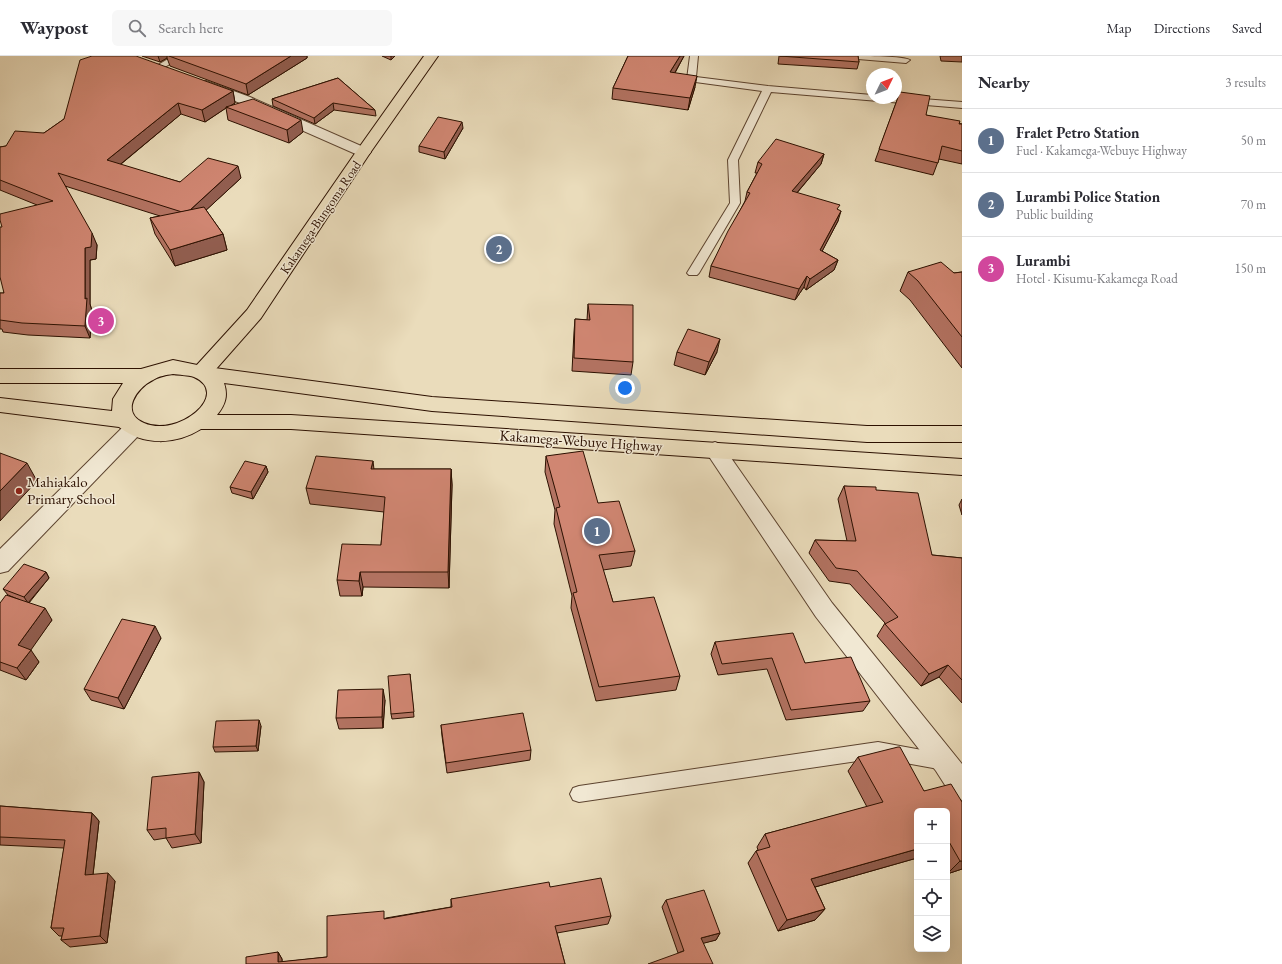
<!DOCTYPE html>
<html lang="en">
<head>
<meta charset="utf-8">
<style>
  :root { --surface:#fff; --page:#f7f7f7; --text:#2b2b33; --muted:#7c7c81; --line:#e1e1e2; --accent:#d93025 }
  body { margin:0; font-family:"EB Garamond",serif; background:var(--page); color:var(--text) }
  .controls { position:absolute; right:12px; bottom:12px; display:grid; overflow:hidden; border-radius:6px; box-shadow:0 4px 16px #0002 }
  .controls button { width:36px; height:36px; display:grid; place-items:center; padding:0; border:0; border-bottom:1px solid var(--line); background:var(--surface); color:var(--text); font:20px sans-serif }
  .compass { position:absolute; left:866px; top:12px; width:36px; height:36px; border-radius:50%; background:var(--surface); box-shadow:0 4px 16px #0002; rotate:47deg }
  .you { position:absolute; left:625px; top:332px; width:14px; height:14px; margin:-10px; border:3px solid #fff; border-radius:50%; background:#1a73e8; box-shadow:0 0 0 6px #1a73e833 }
  .badge { display:grid; place-items:center; width:26px; height:26px; border-radius:50%; background:var(--accent); color:#fff; font-size:13px; font-weight:700 }
  .pin { position:absolute; translate:-50% -50%; border:2px solid #fff; box-shadow:0 1px 4px #0006 }
  .list { margin:0; padding:0; list-style:none }
  h2 { display:flex; justify-content:space-between; align-items:center; height:52px; margin:0; padding:0 16px; font-size:17px }
  h2 small { font-size:13px; font-weight:400; color:var(--muted) }
  .list li { display:grid; grid-template-columns:26px 1fr auto; gap:12px; align-items:center; box-sizing:border-box; height:64px; padding:0 16px; border-top:1px solid var(--line) }
  .list b { display:block; font-size:15px; white-space:nowrap }
  .list p { margin:0; font-size:13px; white-space:nowrap; color:var(--muted) }
  .list em { font-size:13px; font-style:normal; color:var(--muted) }
  .icon { flex:none; width:22px; height:22px; fill:none; stroke:currentColor; stroke-width:2; stroke-linecap:round; stroke-linejoin:round }
  .map { position:relative; flex:none; width:962px; height:908px; overflow:hidden }
  header { display:flex; align-items:center; gap:24px; box-sizing:border-box; height:56px; padding:0 20px; background:var(--surface); border-bottom:1px solid var(--line) }
  header strong { font-size:19px }
  nav { display:flex; gap:22px; margin-inline-start:auto; font-size:14px }
  .search { width:280px; height:36px; background:var(--page); display:flex; align-items:center; gap:10px; box-sizing:border-box; padding:0 14px; border-radius:6px; color:var(--muted); font-size:15px }
  main { display:flex }
  aside { flex:1; background:var(--surface) }
  .map>svg:first-child { display:block }
  .lines { fill:none; stroke-linecap:round; stroke-linejoin:round }
  .service-casing { stroke:#5c432f; stroke-width:2 }
  .minor-casing { stroke:#5c432f; stroke-width:2 }
  .primary-casing { stroke:#2c1000; stroke-width:2 }
  .trunk-casing { stroke:#2c1000; stroke-width:2 }
  .service { fill:#f1e8d3; fill-rule:evenodd }
  .minor { fill:#f1e8d3; fill-rule:evenodd }
  .primary { fill:#eadcbb; fill-rule:evenodd }
  .trunk { fill:#eadcbb; fill-rule:evenodd }
  .wall { fill:#b37362; stroke:#2c1000 }
  .shaded-wall { fill:#925e50; stroke:#2c1000 }
  .building { fill:#d08672; stroke:#2c1000 }
  .poi-dot { fill:#8f2418; stroke:#f1e8d3; stroke-width:1.5 }
  .labels { text-anchor:middle; stroke-width:3; stroke-linejoin:round; paint-order:stroke }
  .far-street-label { font-size:13px; fill:#2c1000; stroke:#f1e8d3 }
  .street-label { font-size:15px; fill:#2c1000; stroke:#f1e8d3 }
  .poi-label { font-size:15px; fill:#2c1000; stroke:#f1e8d3; text-anchor:start }
</style>
</head>
<body>
<header>
<strong>Waypost</strong>
<div class="search"><svg class="icon" aria-label="search" viewBox="0 0 24 24"><circle cx="10" cy="10" r="6"/><path d="M15 15l6 6"/></svg>Search here</div>
<nav><a>Map</a><a>Directions</a><a>Saved</a></nav>
</header>
<main>
<div class="map">
<svg width="962" height="908" viewBox="0 0 962 908">
  <rect width="100%" height="100%" fill="#eadcbb"/>
  <filter id="stains"><feTurbulence type="fractalNoise" baseFrequency=".005" numOctaves="4"/><feColorMatrix values="0 0 0 0 .2 0 0 0 0 .09 0 0 0 0 .02 0 0 0 .5 -.17"/></filter>
  <radialGradient id="worn" r=".72"><stop offset=".6" stop-color="#630" stop-opacity="0"/><stop offset="1" stop-color="#630" stop-opacity=".3"/></radialGradient>
  <g class="lines">
    <defs>
      <g id="service">
        <polygon points="173,0 183,0 160,14 157,15 153,12"/>
        <polygon points="690,0 698,0 696,21 768,30 872,39 872,42 896,42 896,41 962,46 962,52 771,36 738,104 740,147 699,217 697,219 689,219 687,217 730,147 728,104 762,35 688,25 687,23"/>
        <path d="M854 0C865 0 903 0 910 4L906 7 858 3Z"/>
        <polygon points="878,686 944,698 950,700 952,706 950,712 944,714 878,702 579,746 573,744 570,738 573,732 579,730"/>
      </g>
      <g id="minor">
        <polygon points="206,25 250,41 368,93 371,96 368,99 363,101 358,99 240,47 201,32 199,29 201,26"/>
        <polygon points="134,365 141,367 144,372 141,377 8,515 0,517 0,493 127,367"/>
        <polygon points="715,386 722,389 832,547 962,708 962,744 952,740 936,715 816,561 708,399 705,394 708,389"/>
      </g>
      <polygon id="primary" points="424,0 438,0 370,97 261,262 209,321 202,323 195,321 192,316 195,311 247,254 358,93"/>
      <path id="trunk" d="M173 304 207 311 432 341 867 370H962V386H867L432 355 224 327C228 339 226 348 217 359H291L962 403V419L291 373H201C176 389 143 390 119 371L0 356V342L112 355 113 343 123 327H0V313H141ZM173 318C179 319 188 319 194 321 232 338 178 382 144 367 120 357 136 332 153 324 159 320 166 319 173 318Z"/>
    </defs>
    <!-- service casing -->
    <use href="#service" class="service-casing"/>
    <!-- minor casing -->
    <use href="#minor" class="minor-casing"/>
    <!-- primary casing -->
    <use href="#primary" class="primary-casing"/>
    <!-- trunk casing -->
    <use href="#trunk" class="trunk-casing"/>
    <!-- service -->
    <use href="#service" class="service"/>
    <!-- minor -->
    <use href="#minor" class="minor"/>
    <!-- primary -->
    <use href="#primary" class="primary"/>
    <!-- trunk -->
    <use href="#trunk" class="trunk"/>
  </g>
  <!-- wall -->
  <g class="wall">
    <polygon points="142,0 307,0 307,2 248,39 170,10 167,2 160,6"/>
    <polygon points="382,0 395,0 391,4"/>
    <polygon points="628,0 684,0 675,17 695,31 688,54 612,43 613,32"/>
    <polygon points="779,0 858,0 859,6 857,13 778,8"/>
    <polygon points="940,0 962,0 962,6 941,5"/>
    <polygon points="338,22 375,54 376,60 334,54 315,68 273,50 272,43"/>
    <polygon points="233,35 235,47 229,50 303,76 289,87 228,64 226,52 205,66 181,58 120,109 180,126 241,122 206,154 223,178 227,194 175,210 155,178 150,162 160,160 65,130 97,189 96,203 90,204 90,248 92,255 90,282 28,279 3,276 2,273 0,273 0,237 4,237 2,171 37,149 0,134 0,91 6,90 44,77 64,63"/>
    <polygon points="900,36 926,59 962,68 962,108 939,103 933,119 875,105"/>
    <polygon points="463,72 445,103 419,96 419,90"/>
    <polygon points="824,98 821,108 797,137 838,154 838,165 822,195 838,204 834,214 806,234 804,231 795,244 709,221 711,210 745,145 747,136 757,117 755,117 758,106"/>
    <polygon points="908,216 954,217 962,216 962,312 910,244 900,235"/>
    <polygon points="588,248 633,306 631,319 572,315 574,276 575,263 587,264"/>
    <polygon points="677,296 717,296 705,319 674,309"/>
    <polygon points="546,400 598,447 635,495 631,510 603,514 613,546 680,620 676,634 596,645 571,552 572,540 554,468 555,454 545,416"/>
    <polygon points="266,410 268,416 253,443 232,437 230,431"/>
    <polygon points="374,413 451,413 452,429 449,532 363,531 362,540 340,540 337,524 381,489 384,456 310,448 306,432"/>
    <polygon points="844,430 876,434 932,499 962,502 962,647 939,621 921,630 877,580 885,567 850,528 829,525 809,497 815,484 847,485 838,443"/>
    <polygon points="962,443 962,459 959,449"/>
    <polygon points="46,516 49,522 29,547 52,564 30,594 39,606 26,624 0,614 0,547 20,544 8,539 3,533"/>
    <polygon points="161,582 124,653 91,644 84,633"/>
    <polygon points="715,586 805,607 870,645 863,655 786,664 767,613 718,619 711,598"/>
    <polygon points="410,618 414,661 392,663 391,658"/>
    <polygon points="385,644 383,672 339,673 336,662"/>
    <polygon points="441,669 531,694 530,704 447,717 442,680"/>
    <polygon points="261,670 258,695 215,696 213,691"/>
    <polygon points="858,701 924,735 962,746 962,813 947,818 947,755 917,755 917,802 815,831 825,853 815,864 778,875 748,807 756,795 758,794 757,791 765,778 867,751 848,715"/>
    <polygon points="199,716 204,726 201,787 172,792 166,782 154,784 147,774"/>
    <polygon points="0,750 92,757 99,765 93,819 115,825 107,887 70,891 61,884 62,880 59,880 51,872 64,792 0,789"/>
    <polygon points="550,831 611,860 608,868 557,877 565,908 246,908 278,896 282,903 282,906 327,901 386,862 451,851 451,843"/>
    <polygon points="666,844 720,877 716,884 703,887 678,897 662,851"/>
  </g>
  <!-- shaded-wall -->
  <g class="shaded-wall">
    <polygon points="158,0 167,0 167,2 160,6"/>
    <polygon points="291,0 307,0 307,2 248,39 246,28"/>
    <polygon points="391,0 395,0 391,4"/>
    <polygon points="680,0 684,0 669,27 670,16"/>
    <polygon points="697,20 695,31 688,54 690,42"/>
    <polygon points="233,35 235,47 227,52 226,51 226,52 205,66 202,54"/>
    <polygon points="178,47 181,58 111,116 107,104"/>
    <polygon points="333,47 334,54 315,68 314,62"/>
    <polygon points="301,64 303,76 289,87 287,74"/>
    <polygon points="462,66 463,72 445,103 444,96"/>
    <polygon points="824,98 821,108 789,146 792,135"/>
    <polygon points="238,110 241,122 190,169 187,157"/>
    <polygon points="841,155 838,165 817,205 820,194"/>
    <polygon points="92,177 97,189 96,203 90,204 90,248 92,255 90,282 85,270 85,192"/>
    <polygon points="223,178 227,194 175,210 170,194"/>
    <polygon points="838,204 834,214 806,234 810,223"/>
    <polygon points="807,220 804,231 795,244 799,233"/>
    <polygon points="720,283 717,296 705,319 709,306"/>
    <polygon points="373,405 375,422 371,413"/>
    <polygon points="27,407 37,425 0,465 0,435"/>
    <polygon points="266,410 268,416 253,443 251,436"/>
    <polygon points="451,413 452,429 449,532 448,516"/>
    <polygon points="46,516 49,522 28,547 24,541"/>
    <polygon points="360,516 363,531 362,540 359,525"/>
    <polygon points="45,552 52,564 26,601 18,589"/>
    <polygon points="155,570 161,582 124,653 118,642"/>
    <polygon points="31,594 39,606 26,624 17,612"/>
    <polygon points="948,609 939,621 921,630 929,618"/>
    <polygon points="383,633 385,644 383,672 382,661"/>
    <polygon points="259,664 261,670 258,695 256,690"/>
    <polygon points="199,716 204,726 201,787 195,778"/>
    <polygon points="92,757 99,765 92,827 85,819"/>
    <polygon points="917,793 917,802 801,835 811,823"/>
    <polygon points="960,805 962,805 962,813 947,818"/>
    <polygon points="108,817 115,825 107,887 100,880"/>
    <polygon points="825,853 815,864 778,875 787,864"/>
    <polygon points="720,877 716,884 697,889 701,882"/>
    <polygon points="278,896 282,903 282,908 278,906"/>
  </g>
  <!-- building -->
  <g class="building">
    <polygon points="92,0 136,0 233,35 202,54 178,47 107,104 180,126 208,102 238,110 190,154 182,156 58,117 92,177 91,191 85,192 85,243 87,242 85,270 22,267 0,264 0,237 4,237 0,221 0,171 2,171 0,164 0,158 53,145 0,124 0,91 6,90 15,75 44,77 64,63 80,4"/>
    <polygon points="169,0 291,0 246,28"/>
    <polygon points="628,0 680,0 670,16 697,20 690,42 613,32"/>
    <polygon points="780,0 858,0 859,6"/>
    <polygon points="338,22 375,54 333,47 314,62 272,43"/>
    <polygon points="900,36 930,40 926,59 960,65 959,68 962,68 962,95 942,90 938,107 879,93"/>
    <polygon points="253,43 301,64 287,74 226,51"/>
    <polygon points="438,61 462,66 444,96 419,90"/>
    <polygon points="776,83 824,98 792,135 840,149 837,153 841,155 820,194 838,204 810,223 807,220 799,233 711,210 728,175 750,137 747,136 762,108 758,106"/>
    <polygon points="204,151 223,178 170,194 150,162"/>
    <polygon points="941,206 954,217 962,216 962,281 918,225 908,216"/>
    <polygon points="588,248 633,249 633,306 574,302 575,263 590,264"/>
    <polygon points="688,273 720,283 709,306 677,296"/>
    <polygon points="583,395 598,447 619,445 635,495 599,499 613,546 654,541 680,620 599,631 573,537 577,536 556,452 560,451 546,400"/>
    <polygon points="0,397 27,407 0,435"/>
    <polygon points="316,400 373,405 371,413 451,413 448,516 360,516 359,525 337,524 342,488 381,489 385,441 306,432"/>
    <polygon points="245,405 266,410 251,436 230,431"/>
    <polygon points="844,430 876,431 876,434 918,437 932,499 962,502 962,624 948,609 929,618 885,568 898,561 857,515 836,512 815,484 856,485"/>
    <polygon points="24,508 46,516 24,541 3,533"/>
    <polygon points="6,539 45,552 18,589 31,594 17,612 0,606 0,547"/>
    <polygon points="122,563 155,570 118,642 84,633"/>
    <polygon points="793,577 805,607 851,601 870,645 791,654 772,602 722,608 715,586"/>
    <polygon points="410,618 414,656 391,658 388,620"/>
    <polygon points="383,633 382,661 336,662 338,634"/>
    <polygon points="523,657 531,694 446,707 441,669"/>
    <polygon points="259,664 256,690 213,691 216,665"/>
    <polygon points="898,691 900,691 924,735 951,728 962,746 962,805 960,805 948,784 947,784 947,755 917,755 917,793 811,823 825,853 787,864 756,795 770,791 765,778 883,746 858,701"/>
    <polygon points="199,716 195,778 166,782 166,772 147,774 152,721"/>
    <polygon points="0,750 92,757 85,819 108,817 100,880 61,884 64,872 51,872 65,784 0,781"/>
    <polygon points="601,822 611,860 555,870 565,908 246,908 246,901 278,896 278,906 327,901 327,860 384,855 384,863 452,851 451,843 549,826 550,831"/>
    <polygon points="704,834 720,877 701,882 713,908 648,908 684,895 666,844"/>
  </g>
  <!-- markers -->
  <circle class="poi-dot" cx="19" cy="435" r="4"/>
  <g class="labels">
    <!-- far-street labels -->
    <g class="far-street-label">
      <text transform="translate(320 161) rotate(-56)" y="5">Kakamega-Bungoma Road</text>
    </g>
    <!-- street labels -->
    <g class="street-label">
      <text transform="translate(581 385) rotate(4)" y="5">Kakamega-Webuye Highway</text>
    </g>
    <!-- poi labels -->
    <g class="poi-label">
      <text x="27" y="431">Mahiakalo<tspan x="27" dy="17">Primary School</tspan></text>
    </g>
  </g>
  <rect width="100%" height="100%" filter="url(#stains)"/>
  <rect width="100%" height="100%" fill="url(#worn)"/>
</svg>
<div class="controls">
<button>+</button>
<button>−</button>
<button><svg class="icon" aria-label="locate" viewBox="0 0 24 24"><circle cx="12" cy="12" r="6"/><path d="M12 2v4M12 18v4M2 12h4M18 12h4"/></svg></button>
<button><svg class="icon" aria-label="layers" viewBox="0 0 24 24"><path d="M12 4l9 5-9 5-9-5zM3 14l9 5 9-5"/></svg></button>
</div>
<svg class="compass" viewBox="-18 -18 36 36"><path d="M0-13l5 13h-10z" fill="#e53935"/><path d="M0 13l5-13h-10z" fill="#7c7c81"/></svg>
<div class="you"></div>
<div class="pin badge" style="left:597px;top:475px;background:#5c6f8a">1</div>
<div class="pin badge" style="left:499px;top:193px;background:#5c6f8a">2</div>
<div class="pin badge" style="left:101px;top:265px;background:#d1479c">3</div>
</div>
<aside>
<h2>Nearby<small>3 results</small></h2>
<ul class="list">
<li><span class="badge" style="background:#5c6f8a">1</span><div><b>Fralet Petro Station</b><p>Fuel · Kakamega-Webuye Highway</p></div><em>50 m</em></li>
<li><span class="badge" style="background:#5c6f8a">2</span><div><b>Lurambi Police Station</b><p>Public building</p></div><em>70 m</em></li>
<li><span class="badge" style="background:#d1479c">3</span><div><b>Lurambi</b><p>Hotel · Kisumu-Kakamega Road</p></div><em>150 m</em></li>
</ul>
</aside>
</main>
</body>
</html>
